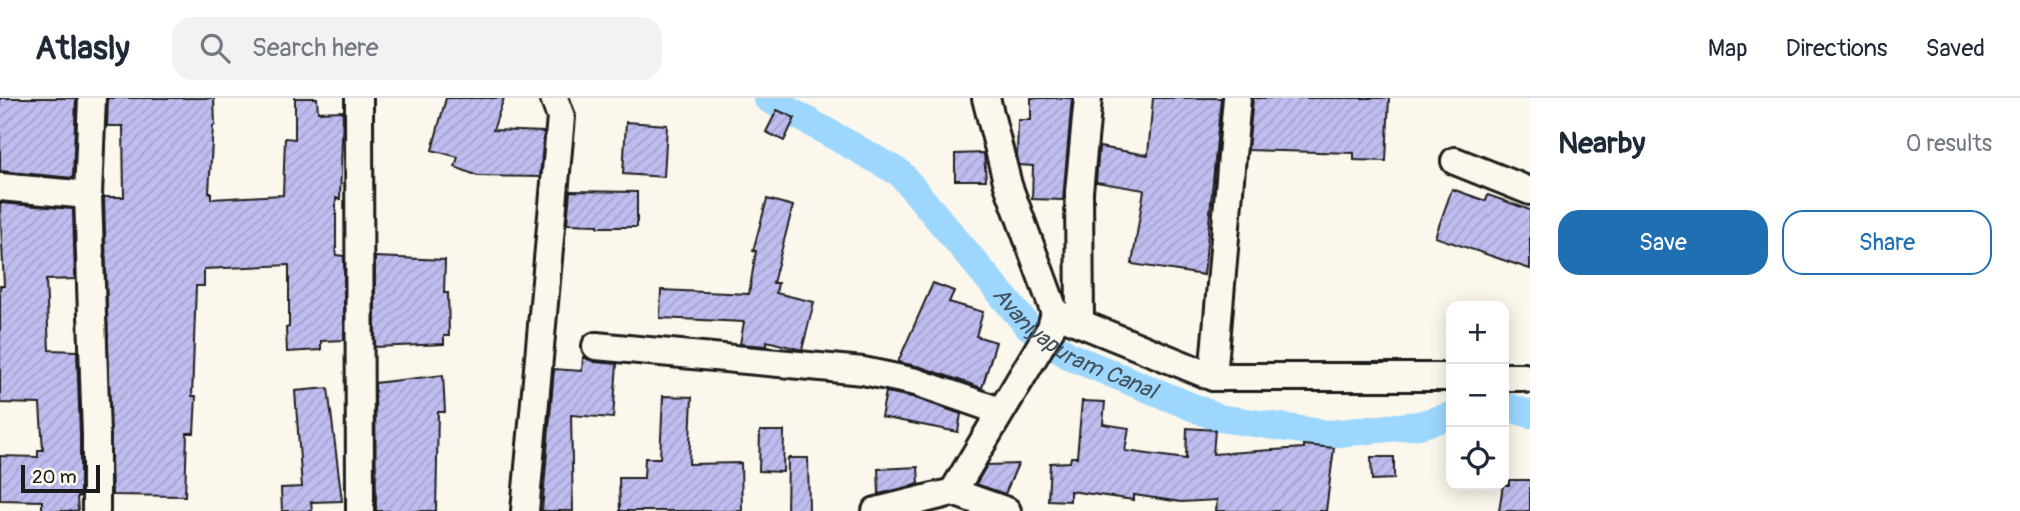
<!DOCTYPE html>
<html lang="en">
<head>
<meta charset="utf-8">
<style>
  :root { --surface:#fff; --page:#f2f2f3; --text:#1f2937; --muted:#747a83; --line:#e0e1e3; --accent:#1f6fb2 }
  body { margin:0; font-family:Pangolin,sans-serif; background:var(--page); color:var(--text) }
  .controls { position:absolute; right:21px; bottom:21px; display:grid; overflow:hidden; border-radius:14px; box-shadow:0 4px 18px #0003 }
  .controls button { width:63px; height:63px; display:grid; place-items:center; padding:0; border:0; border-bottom:2px solid var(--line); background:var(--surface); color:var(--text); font:35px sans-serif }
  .scale { position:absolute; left:21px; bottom:18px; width:79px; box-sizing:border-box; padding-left:7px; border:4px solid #1c1c1c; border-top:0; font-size:19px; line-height:24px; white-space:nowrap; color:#1c1c1c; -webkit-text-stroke:5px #fbf7ec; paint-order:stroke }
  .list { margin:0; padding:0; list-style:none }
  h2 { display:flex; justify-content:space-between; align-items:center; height:91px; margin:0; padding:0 28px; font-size:30px }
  h2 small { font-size:23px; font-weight:400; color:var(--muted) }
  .actions { display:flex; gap:14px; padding:21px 28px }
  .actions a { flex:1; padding:16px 0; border:2px solid var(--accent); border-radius:21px; text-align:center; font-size:24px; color:var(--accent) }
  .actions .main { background:var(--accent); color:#fff }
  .icon { flex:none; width:38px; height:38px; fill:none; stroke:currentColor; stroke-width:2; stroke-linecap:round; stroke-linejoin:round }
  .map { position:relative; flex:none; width:1530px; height:413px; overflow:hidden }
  header { display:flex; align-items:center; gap:42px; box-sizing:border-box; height:98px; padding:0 35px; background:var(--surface); border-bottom:2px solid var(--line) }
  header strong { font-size:33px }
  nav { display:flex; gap:38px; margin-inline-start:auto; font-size:24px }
  .search { width:490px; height:63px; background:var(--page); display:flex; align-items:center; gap:18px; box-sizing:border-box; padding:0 24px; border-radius:21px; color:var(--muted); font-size:26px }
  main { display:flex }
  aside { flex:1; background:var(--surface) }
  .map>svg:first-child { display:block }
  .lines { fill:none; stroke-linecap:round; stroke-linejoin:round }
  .canal { stroke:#9dd7fe; stroke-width:28 }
  .building { fill:url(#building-hatch); stroke:#1c1c1c; stroke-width:2 }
  .street-casing { stroke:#1c1c1c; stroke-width:32 }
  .street { stroke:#fbf7ec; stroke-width:26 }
  .labels { text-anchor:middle; stroke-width:7; stroke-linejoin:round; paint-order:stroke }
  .water-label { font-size:23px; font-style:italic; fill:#435460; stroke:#fbf7ec }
</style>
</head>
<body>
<header>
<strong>Atlasly</strong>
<div class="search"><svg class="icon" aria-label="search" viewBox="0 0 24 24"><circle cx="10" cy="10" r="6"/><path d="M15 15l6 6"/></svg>Search here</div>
<nav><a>Map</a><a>Directions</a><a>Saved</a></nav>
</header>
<main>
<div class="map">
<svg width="1530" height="413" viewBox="0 0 1530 413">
  <defs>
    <pattern id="building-hatch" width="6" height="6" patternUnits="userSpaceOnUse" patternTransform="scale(1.75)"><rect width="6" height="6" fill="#bfbdef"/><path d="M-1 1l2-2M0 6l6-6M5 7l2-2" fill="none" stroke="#a4a2cc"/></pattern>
  </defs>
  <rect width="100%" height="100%" fill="#fbf7ec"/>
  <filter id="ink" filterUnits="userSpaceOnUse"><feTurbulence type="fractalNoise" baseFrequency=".0143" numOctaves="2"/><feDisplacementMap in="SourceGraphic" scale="14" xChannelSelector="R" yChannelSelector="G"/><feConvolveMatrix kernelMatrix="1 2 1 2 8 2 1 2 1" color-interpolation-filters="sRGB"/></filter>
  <g filter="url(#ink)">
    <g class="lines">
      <!-- canal -->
      <g class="canal">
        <path id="s1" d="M767 0 900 75 1027 227 1069 258 1219 320 1329 336 1419 327 1451 318"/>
        <polyline points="1504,308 1530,316"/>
      </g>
    </g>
    <!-- building -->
    <g class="building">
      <polygon points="0,0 76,0 73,80 0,73"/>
      <polygon points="108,0 214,0 215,27 213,28 209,94 211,94 211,101 283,97 285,40 295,41 295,0 317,0 318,14 343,13 340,101 336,100 336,157 344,158 344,242 321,243 321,252 287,254 286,230 289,229 289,167 204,171 204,188 196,188 192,298 196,298 194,335 187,335 185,398 112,397 104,99 124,99 123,28 107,28"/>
      <polygon points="446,0 504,0 493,32 544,34 540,79 478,78 455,69 458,59 432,52"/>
      <polygon points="1031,0 1072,0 1063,102 1032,101 1033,68 1019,67 1017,57 1018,22 1031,22"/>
      <polygon points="1153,0 1221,0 1204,177 1132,166 1144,92 1096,84 1099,49 1148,57"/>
      <polygon points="1253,0 1389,0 1386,63 1354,62 1354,55 1248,52"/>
      <polygon points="777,12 795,20 784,43 766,34"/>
      <polygon points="626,24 667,27 664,79 623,76"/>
      <polygon points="984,55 986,82 955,82 955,56"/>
      <polygon points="1452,91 1486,103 1488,97 1530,112 1530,171 1435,139"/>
      <polygon points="570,93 637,94 637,129 598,129 598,127 567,126"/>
      <polygon points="767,101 793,108 773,185 778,185 776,195 814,204 802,252 767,243 767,248 740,246 744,224 660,220 661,192 749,196 756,153 753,153"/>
      <polygon points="0,105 73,111 75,181 46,182 49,252 77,253 80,337 80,398 77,399 78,413 42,413 42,403 0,402 0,358 38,359 38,352 43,352 40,306 0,305 0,188 4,188"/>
      <polygon points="375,159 445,162 444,195 448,195 449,238 444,238 444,246 375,249"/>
      <polygon points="933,185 954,193 949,204 983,214 976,238 996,244 982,290 921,269 898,264"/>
      <polygon points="583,259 595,264 617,266 613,320 571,317 573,413 542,413 554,271 582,273"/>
      <polygon points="443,277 445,314 438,314 436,413 376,413 375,285"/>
      <polygon points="328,290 342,403 311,404 312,413 282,413 281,390 302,389 295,293"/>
      <polygon points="886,294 912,299 961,316 958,334 881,319"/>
      <polygon points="663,298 692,299 689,366 741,365 742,413 620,413 619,380 644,380 645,360 660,360"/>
      <polygon points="1082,303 1105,304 1103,326 1129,330 1125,353 1186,361 1187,330 1215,332 1213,356 1304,350 1304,347 1334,350 1326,413 1216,413 1217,402 1181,404 1134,397 1134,402 1070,393 1070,403 1048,402 1050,365 1070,364 1071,359 1077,359"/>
      <polygon points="760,333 784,333 783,374 759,373"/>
      <polygon points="1371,359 1394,359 1394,381 1372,382"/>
      <polygon points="788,360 808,360 809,413 787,413"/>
      <polygon points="1018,366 1005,396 976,386 987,367"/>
      <polygon points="918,369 919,386 879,396 878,371"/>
      <polygon points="1509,382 1530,382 1530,413 1499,413 1503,387 1509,387"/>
    </g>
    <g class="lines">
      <defs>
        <g id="street">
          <polyline points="92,0 88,97 96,337 96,413"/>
          <polyline points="359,0 360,413"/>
          <polyline points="986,0 1008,87 1055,215"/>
          <polyline points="1455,63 1530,93"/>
          <polyline points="0,89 88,97"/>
          <polyline points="1080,225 1079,94 1088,0"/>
          <polyline points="596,248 863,273 916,284 1000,313"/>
          <polyline points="1213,279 1237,0"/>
          <polyline points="1504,279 1524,279 1530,281"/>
          <polyline points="953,394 1051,230 1055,215 1213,279 1451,279"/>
          <polyline points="525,413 561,19 554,0"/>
          <polyline points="876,413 953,394 1007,413"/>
        </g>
      </defs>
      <!-- street casing -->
      <use href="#street" class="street-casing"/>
      <!-- street -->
      <use href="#street" class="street"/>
    </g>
  </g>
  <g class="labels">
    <!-- water labels -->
    <g class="water-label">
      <text dy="8" stroke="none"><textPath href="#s1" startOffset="401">Avaniyapuram Canal</textPath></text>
    </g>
  </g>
</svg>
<div class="controls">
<button>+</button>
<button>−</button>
<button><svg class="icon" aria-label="locate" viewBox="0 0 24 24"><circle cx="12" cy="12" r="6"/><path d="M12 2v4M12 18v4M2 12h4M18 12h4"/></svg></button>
</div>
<div class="scale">20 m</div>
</div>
<aside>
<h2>Nearby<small>0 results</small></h2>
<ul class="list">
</ul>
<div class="actions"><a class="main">Save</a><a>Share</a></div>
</aside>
</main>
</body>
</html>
